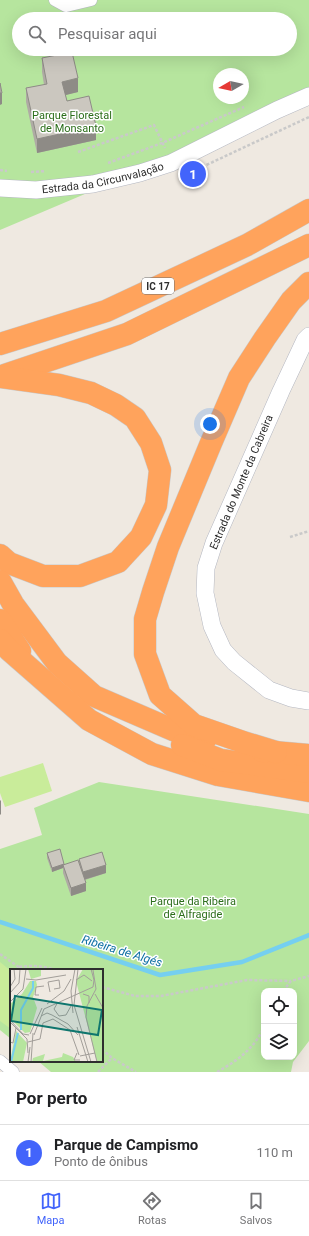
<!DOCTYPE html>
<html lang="pt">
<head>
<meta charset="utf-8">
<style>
  :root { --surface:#fff; --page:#f6f6f6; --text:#202124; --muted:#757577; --line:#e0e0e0; --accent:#4264fb }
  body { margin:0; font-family:Roboto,sans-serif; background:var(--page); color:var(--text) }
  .controls { position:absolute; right:12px; bottom:12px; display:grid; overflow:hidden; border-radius:8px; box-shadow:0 4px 16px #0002 }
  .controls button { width:36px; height:36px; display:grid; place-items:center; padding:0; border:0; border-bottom:1px solid var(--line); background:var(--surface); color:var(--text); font:20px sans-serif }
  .compass { position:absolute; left:213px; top:68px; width:36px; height:36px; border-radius:50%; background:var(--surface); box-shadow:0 4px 16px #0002; rotate:261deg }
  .you { position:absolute; left:210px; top:424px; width:14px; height:14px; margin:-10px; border:3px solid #fff; border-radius:50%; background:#1a73e8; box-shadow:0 0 0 6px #1a73e833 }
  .badge { display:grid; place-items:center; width:26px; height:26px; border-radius:50%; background:var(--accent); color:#fff; font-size:13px; font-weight:700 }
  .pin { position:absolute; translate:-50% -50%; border:2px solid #fff; box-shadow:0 1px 4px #0006 }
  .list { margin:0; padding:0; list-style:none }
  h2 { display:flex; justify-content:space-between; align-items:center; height:52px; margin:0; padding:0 16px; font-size:17px }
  h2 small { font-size:13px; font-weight:400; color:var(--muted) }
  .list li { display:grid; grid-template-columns:26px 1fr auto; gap:12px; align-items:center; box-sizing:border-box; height:56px; padding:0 16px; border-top:1px solid var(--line) }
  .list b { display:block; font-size:15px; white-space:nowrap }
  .list p { margin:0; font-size:13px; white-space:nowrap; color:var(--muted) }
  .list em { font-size:13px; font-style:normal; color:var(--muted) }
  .icon { flex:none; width:22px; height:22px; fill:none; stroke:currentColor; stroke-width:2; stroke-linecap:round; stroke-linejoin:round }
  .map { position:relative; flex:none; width:309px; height:1072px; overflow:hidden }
  .search { position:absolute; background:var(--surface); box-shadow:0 4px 16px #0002; left:12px; right:12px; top:12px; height:44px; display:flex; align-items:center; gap:10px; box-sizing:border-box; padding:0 14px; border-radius:22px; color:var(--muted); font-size:15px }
  .sheet { height:108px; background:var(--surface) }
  nav { display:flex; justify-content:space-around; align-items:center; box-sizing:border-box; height:56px; border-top:1px solid var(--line); background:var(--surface); font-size:11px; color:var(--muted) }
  nav a { display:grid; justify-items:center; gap:2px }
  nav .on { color:var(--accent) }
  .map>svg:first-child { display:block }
  .green { fill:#b6e59e; fill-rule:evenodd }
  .pitch { fill:#c9ec9a }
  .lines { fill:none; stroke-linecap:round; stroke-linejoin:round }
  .stream { stroke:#75cff0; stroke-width:4.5 }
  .street-casing { stroke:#b4b7c1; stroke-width:13 }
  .secondary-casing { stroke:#b4b7c1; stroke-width:18 }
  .highway-casing { stroke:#c9c9c9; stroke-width:23 }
  .path { stroke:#c9c9c9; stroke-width:2.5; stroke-dasharray:3 2; stroke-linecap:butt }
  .street { stroke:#fff; stroke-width:12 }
  .secondary { stroke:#fff; stroke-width:17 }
  .highway { stroke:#ffa35c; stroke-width:22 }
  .wall { fill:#afaba4 }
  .shaded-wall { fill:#8e8b86 }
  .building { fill:#cbc7bf; stroke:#8e8b86 }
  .labels { text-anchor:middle; stroke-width:3; stroke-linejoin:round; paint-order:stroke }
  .shield { fill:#fff; stroke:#6d6d6d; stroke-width:1 }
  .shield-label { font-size:10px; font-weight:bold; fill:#2e2e2e }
  .park-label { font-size:11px; fill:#2c6e1b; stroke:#fff }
  .street-label { font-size:11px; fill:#2e2e2e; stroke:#fff }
  .water-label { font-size:12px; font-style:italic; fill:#0d6fa3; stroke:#fff }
  .inset-river { fill:none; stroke:#75cff0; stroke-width:2 }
  .inset-road { fill:none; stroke:#a29e99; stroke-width:1 }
  .view { fill:#0f766e; fill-opacity:0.15; stroke:#0f766e; stroke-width:2 }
  .inset-edge { fill:none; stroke:#2e2e2e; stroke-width:2 }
</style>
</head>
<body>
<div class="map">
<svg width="309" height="1072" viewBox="0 0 309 1072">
  <rect width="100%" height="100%" fill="#efe9e1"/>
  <!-- green -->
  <g class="green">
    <path d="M0 0H309V99L0 230ZM19 19H290V49H19ZM219 74H243V98H219Z"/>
    <path d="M99 782 309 814V1041L293 1062 291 1072H51L38 1061H102V970H11V1039L0 1030V849L42 835 34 808ZM264 991H294V1057H264Z"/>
  </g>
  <!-- pitch -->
  <g class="pitch">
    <polygon points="43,763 52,791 5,807 0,793 0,777"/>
    <polygon points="0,962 11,971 11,1029 0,1021"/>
  </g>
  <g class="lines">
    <!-- stream -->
    <polyline class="stream" points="0,922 160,975 242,962 309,935"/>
    <defs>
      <g id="street">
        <polyline points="55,0 66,6 91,0"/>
        <polyline points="0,1061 13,1072"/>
      </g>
      <g id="secondary">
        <path id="s1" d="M0 188 36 190 93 184 140 173 171 163 277 110 309 96"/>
        <polyline points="309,336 305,340 281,391 214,543 206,568 205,593 212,626 223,650 234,662 269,690 291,698 309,701"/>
      </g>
      <g id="highway">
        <polyline points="0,344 106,311 247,245 309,210"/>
        <polyline points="5,375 127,334 309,245"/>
        <polyline points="0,377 59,385 91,393 116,405 135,418 151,443 160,470 156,505 141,537 118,562 80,576 43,576 9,563 0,555"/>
        <polyline points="0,581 13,604 57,663 94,696 173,730 205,740"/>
        <polyline points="0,620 20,651"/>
        <polyline points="0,640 9,650 89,720 152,754 218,775 309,791"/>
        <polyline points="182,745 221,760 309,772"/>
        <polyline points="262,751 309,755"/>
        <polyline points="276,752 243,742 194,725 160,695 145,654 145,619 153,592 168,547 211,443 239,378 265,338 291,301 309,283"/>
      </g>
    </defs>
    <!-- street casing -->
    <use href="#street" class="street-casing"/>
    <!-- secondary casing -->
    <use href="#secondary" class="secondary-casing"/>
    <!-- highway casing -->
    <use href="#highway" class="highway-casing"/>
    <!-- path -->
    <g class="path">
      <polyline points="78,152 154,125 165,148"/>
      <polyline points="108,163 162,143 244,107"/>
      <polyline points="202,167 309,117"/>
      <polyline points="0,170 7,171"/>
      <polyline points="31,172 46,171"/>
      <polyline points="290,537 309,531"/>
      <polyline points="0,954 23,970"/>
      <path d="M19 967C33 965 43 966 56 970"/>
      <polyline points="102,987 135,996 161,996 247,980 291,981"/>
      <polyline points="283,991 291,981 309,976"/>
      <polyline points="102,1049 112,1058 136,1072"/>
      <polyline points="98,1072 112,1058"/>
      <path d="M217 1072C237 1061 255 1048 264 1027"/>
    </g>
    <!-- street -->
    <use href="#street" class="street"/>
    <!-- secondary -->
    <use href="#secondary" class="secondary"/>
    <!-- highway -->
    <use href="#highway" class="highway"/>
  </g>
  <!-- wall -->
  <g class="wall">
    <polygon points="42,58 78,92 65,95 67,101 96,140 37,153 26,102 26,88 44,85 42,72"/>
    <polygon points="47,853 64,865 79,863 79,859 106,873 85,880 86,891 71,896 63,873 63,868 52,872 47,858"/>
  </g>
  <!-- shaded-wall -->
  <g class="shaded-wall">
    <polygon points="78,78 78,92 62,96 62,82"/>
    <polygon points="0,93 2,93 2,104 0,105"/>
    <polygon points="96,126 96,140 37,153 37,139"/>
    <polygon points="1,800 1,814 0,815 0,801"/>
    <polygon points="64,864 64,868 63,865 63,868 52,872 52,868"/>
    <polygon points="106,865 106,873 83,880 83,872"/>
    <polygon points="86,883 86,891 71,896 71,888"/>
  </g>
  <!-- building -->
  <g class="building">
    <polygon points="72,52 78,78 62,82 67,101 89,96 96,126 37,139 26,88 47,84 42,58"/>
    <polygon points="0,83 2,93 0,93"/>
    <polygon points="60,849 64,864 52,868 47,853"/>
    <polygon points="102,852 106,865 83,872 79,859"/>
    <polygon points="78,860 86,883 71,888 63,865"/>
  </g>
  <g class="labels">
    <!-- shield labels -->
    <rect class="shield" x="142" y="278" width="32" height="16" rx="3"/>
    <g class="shield-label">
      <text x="158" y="290">IC 17</text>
    </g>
    <!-- park labels -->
    <g class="park-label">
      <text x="72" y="119">Parque Florestal<tspan x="72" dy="13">de Monsanto</tspan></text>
      <text x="193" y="905">Parque da Ribeira<tspan x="193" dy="13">de Alfragide</tspan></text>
    </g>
    <!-- street labels -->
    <g class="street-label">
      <text dy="4" stroke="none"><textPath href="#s1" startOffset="104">Estrada da Circunvalação</textPath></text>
      <text transform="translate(241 482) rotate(-67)" y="4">Estrada do Monte da Cabreira</text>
    </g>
    <!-- water labels -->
    <g class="water-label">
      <text transform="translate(122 951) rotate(17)" y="4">Ribeira de Algés</text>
    </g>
  </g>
  <!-- overview -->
  <g transform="translate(10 969)">
    <rect width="93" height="93" fill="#efe9e1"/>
    <path d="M18 0H31V7L21 10ZM73 0H93V93H87L66 12ZM20 12H26L27 16 23 28 27 39 20 63 15 64 0 49V35L12 25ZM6 62 17 74 13 93H0ZM53 84 63 88 66 93H22L23 89 35 85 33 92 52 88Z" fill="#b6e59e"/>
    <path class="inset-river" d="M11 61V41L23 19V12M1 93 8 64"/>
    <path class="inset-road" d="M68 0 64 36 81 93M83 1 86 20 77 37 76 48 87 93M16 10 26 11 56 6M66 11 74 6 82 12M0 18 5 10 4 0M40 23 38 13 49 11 50 19 44 20M0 24 9 14 10 0M73 25 79 27V34M85 25 93 39M29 26H25L26 18 34 17M0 33 13 20 16 0M48 33 44 40 49 47 56 46 61 37M37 35 54 22 61 10M63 44 61 22 65 0M31 47 37 44 42 46 58 55 68 66M0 51 13 65 19 66M0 53 17 70 18 84M67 58 78 93M20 65 32 39M24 66 34 40 83 18 84 11 81 0M0 73 3 74 6 59M18 73 30 70 33 54 43 50 60 61 69 86M67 84 64 91H70M70 87 85 84M18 93 20 78M21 93 23 64"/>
    <path class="view" d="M5 27 92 41 88 66 1 52Z"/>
    <rect width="93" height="93" class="inset-edge"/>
  </g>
</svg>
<div class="controls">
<button><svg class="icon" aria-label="locate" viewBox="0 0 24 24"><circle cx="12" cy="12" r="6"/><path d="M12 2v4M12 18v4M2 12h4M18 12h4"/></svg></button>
<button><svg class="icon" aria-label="layers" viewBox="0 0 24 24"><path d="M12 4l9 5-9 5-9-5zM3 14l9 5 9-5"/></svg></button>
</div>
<svg class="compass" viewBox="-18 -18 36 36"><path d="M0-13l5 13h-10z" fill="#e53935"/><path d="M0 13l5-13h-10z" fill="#757577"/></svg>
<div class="you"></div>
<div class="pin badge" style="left:193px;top:174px">1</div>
<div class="search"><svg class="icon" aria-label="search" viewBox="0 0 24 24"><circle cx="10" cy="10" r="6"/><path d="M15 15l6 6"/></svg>Pesquisar aqui</div>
</div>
<section class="sheet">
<h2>Por perto<small></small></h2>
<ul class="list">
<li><span class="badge">1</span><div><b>Parque de Campismo</b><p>Ponto de ônibus</p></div><em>110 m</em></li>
</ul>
</section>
<nav>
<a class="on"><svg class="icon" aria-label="map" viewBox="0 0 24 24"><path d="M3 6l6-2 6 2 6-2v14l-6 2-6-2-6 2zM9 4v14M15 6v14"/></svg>Mapa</a>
<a><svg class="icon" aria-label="directions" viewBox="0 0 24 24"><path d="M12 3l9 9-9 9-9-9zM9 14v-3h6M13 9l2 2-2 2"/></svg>Rotas</a>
<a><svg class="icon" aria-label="saved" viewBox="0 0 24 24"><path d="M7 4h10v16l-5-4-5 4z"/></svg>Salvos</a>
</nav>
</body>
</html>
